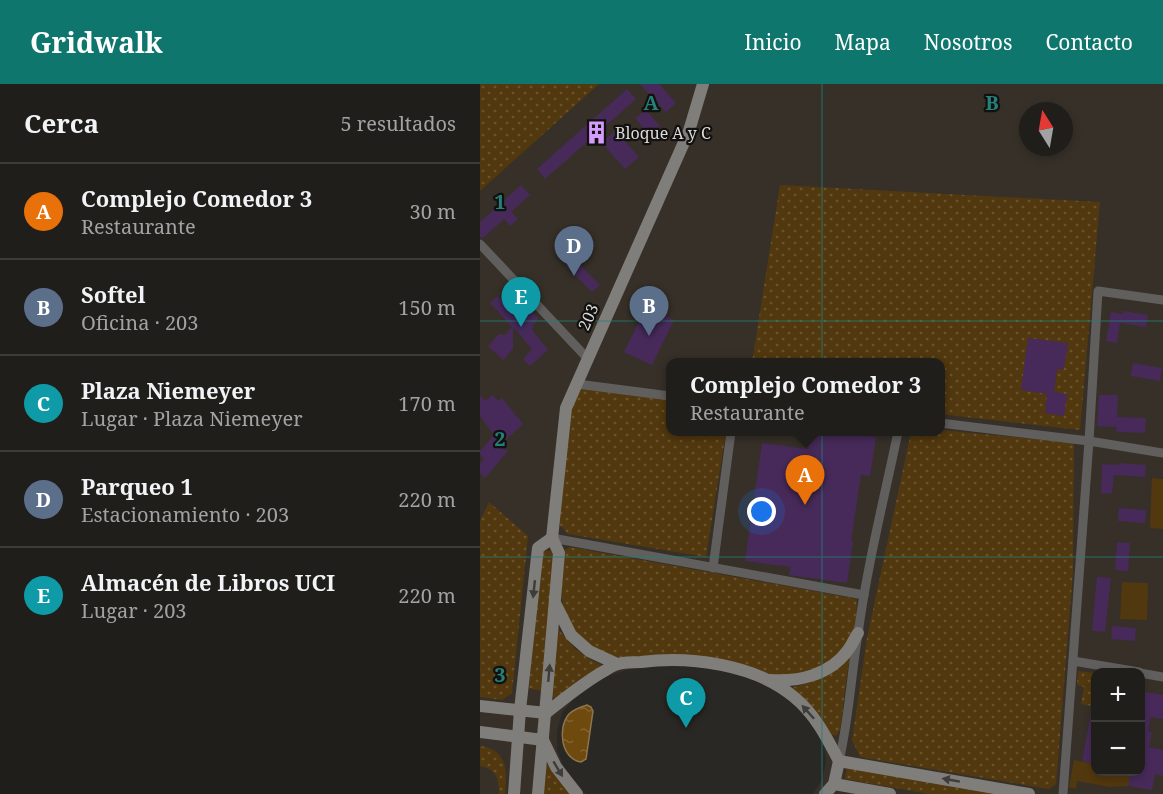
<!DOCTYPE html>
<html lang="es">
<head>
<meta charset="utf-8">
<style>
  :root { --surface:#201e1b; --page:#282724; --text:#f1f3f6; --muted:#a2a2a3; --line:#3d3c3a; --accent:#0f766e }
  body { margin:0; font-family:"Noto Serif",serif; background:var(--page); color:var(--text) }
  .controls { position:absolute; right:18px; bottom:18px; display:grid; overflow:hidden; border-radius:12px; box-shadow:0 3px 9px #0003 }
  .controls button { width:54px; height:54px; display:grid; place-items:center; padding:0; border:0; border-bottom:2px solid var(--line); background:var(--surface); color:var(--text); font:30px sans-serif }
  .compass { position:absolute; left:539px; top:18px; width:54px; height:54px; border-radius:50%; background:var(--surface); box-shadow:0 3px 9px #0003; rotate:349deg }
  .you { position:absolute; left:282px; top:428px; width:21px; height:21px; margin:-15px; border:4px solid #fff; border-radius:50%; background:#1a73e8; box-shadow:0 0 0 9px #1a73e833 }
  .badge { display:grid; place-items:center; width:39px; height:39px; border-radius:50%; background:var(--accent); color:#fff; font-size:20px; font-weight:700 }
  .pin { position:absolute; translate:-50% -50px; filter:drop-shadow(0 2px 3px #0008) }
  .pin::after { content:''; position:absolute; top:32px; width:21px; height:18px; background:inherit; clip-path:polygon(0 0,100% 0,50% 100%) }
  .popup { position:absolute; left:186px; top:274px; width:279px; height:78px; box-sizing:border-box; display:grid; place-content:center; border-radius:12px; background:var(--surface); filter:drop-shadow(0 2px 4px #0005); font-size:20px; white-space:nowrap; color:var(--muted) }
  .popup b { font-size:22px; color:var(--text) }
  .popup::after { content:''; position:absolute; left:50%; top:100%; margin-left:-12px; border:12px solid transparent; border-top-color:var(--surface) }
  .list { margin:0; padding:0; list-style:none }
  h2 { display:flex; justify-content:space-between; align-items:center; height:78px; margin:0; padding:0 24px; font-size:26px }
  h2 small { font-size:20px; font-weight:400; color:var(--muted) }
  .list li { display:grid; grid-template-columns:39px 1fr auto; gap:18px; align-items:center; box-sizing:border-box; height:96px; padding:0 24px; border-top:2px solid var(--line) }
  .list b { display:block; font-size:22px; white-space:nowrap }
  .list p { margin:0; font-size:20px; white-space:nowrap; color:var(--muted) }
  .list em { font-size:20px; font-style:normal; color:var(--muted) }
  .map { position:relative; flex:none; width:683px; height:710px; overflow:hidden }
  header { display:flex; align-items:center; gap:36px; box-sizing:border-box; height:84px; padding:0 30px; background:var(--accent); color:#fff }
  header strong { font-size:28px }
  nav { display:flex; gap:33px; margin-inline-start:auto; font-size:21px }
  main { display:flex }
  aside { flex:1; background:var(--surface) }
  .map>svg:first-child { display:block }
  .built { fill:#363028; fill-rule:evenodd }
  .grass { fill:url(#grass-dots) }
  .garden { fill:#52380e }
  .water { fill:url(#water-ripples); stroke:#8f754b; stroke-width:1.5 }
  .building { fill:#472a5a }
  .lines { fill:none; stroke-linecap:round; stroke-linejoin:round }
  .street { stroke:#605f5d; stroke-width:9 }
  .secondary { stroke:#807e7b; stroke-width:12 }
  .oneway { fill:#3e3d3a }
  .grid { fill:none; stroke:#248079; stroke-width:1.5; stroke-opacity:0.55 }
  .labels { text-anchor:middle; stroke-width:4.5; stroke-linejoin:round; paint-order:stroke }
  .poi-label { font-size:16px; fill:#dcdad8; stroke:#12110f; text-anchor:start }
  .street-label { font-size:16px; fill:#dcdad8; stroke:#12110f }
  .grid-label { font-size:20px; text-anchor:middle; font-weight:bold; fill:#248079; stroke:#12110f; stroke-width:4.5; stroke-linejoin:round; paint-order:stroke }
</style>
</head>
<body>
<header>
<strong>Gridwalk</strong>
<nav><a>Inicio</a><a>Mapa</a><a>Nosotros</a><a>Contacto</a></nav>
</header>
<main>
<aside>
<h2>Cerca<small>5 resultados</small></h2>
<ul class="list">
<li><span class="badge" style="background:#e8710a">A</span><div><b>Complejo Comedor 3</b><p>Restaurante</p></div><em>30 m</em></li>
<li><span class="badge" style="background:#5c6f8a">B</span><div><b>Softel</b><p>Oficina · 203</p></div><em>150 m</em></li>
<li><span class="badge" style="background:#0f9aa8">C</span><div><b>Plaza Niemeyer</b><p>Lugar · Plaza Niemeyer</p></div><em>170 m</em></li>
<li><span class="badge" style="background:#5c6f8a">D</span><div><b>Parqueo 1</b><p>Estacionamiento · 203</p></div><em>220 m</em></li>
<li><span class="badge" style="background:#0f9aa8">E</span><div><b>Almacén de Libros UCI</b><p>Lugar · 203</p></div><em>220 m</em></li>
</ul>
</aside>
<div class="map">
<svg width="683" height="710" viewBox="0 0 683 710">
  <defs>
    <pattern id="grass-dots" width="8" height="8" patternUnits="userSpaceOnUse" patternTransform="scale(1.5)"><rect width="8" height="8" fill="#52380e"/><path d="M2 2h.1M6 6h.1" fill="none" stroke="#6a5430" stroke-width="1.8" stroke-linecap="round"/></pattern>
    <pattern id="water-ripples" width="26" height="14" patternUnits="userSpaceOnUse" patternTransform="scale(1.5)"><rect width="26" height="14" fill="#6e4a0f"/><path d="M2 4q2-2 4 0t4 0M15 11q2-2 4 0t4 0" fill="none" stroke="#826431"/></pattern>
  </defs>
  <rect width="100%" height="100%" fill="#2a2824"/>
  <!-- built -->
  <path class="built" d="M0 0H683V710H333L342 696 346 679 344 659 332 641 323 629 312 619 298 609 278 598 247 586 214 580 157 583 126 592 99 608 82 629 77 648V667L86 687 106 710H0ZM548 27H584V63H548ZM190 278H460V348H190ZM616 588H660V688H616Z"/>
  <!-- grass -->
  <g class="grass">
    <polygon points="0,0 119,0 0,107"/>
    <polygon points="300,101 620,118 600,346 460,330 460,278 272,278"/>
    <polygon points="102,305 190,315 190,348 246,348 226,473 88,450 80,441 79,427 90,330 96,311"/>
    <polygon points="460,346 594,359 593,488 576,700 569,705 380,673 372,656 387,554 431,348 460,348"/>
    <polygon points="9,418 48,452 32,609 22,616 0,613 0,437"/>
    <path d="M90 463 377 515 375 543 371 553 363 565 335 588 306 594 279 589 136 575C129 572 121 570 114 566 76 542 79 505 85 466Z"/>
    <polygon points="62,467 75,467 61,607 49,604"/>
    <polygon points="78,545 95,565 111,576 123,582 98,596 81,613 77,615 71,612"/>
    <path d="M373 564 368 584 360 646 356 652 351 650C341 631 326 618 310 604 339 597 356 590 373 564Z"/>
    <polygon points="598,587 615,589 615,602 612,622 601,620 604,603 597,601"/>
    <path d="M0 662C28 665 27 688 25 710H19C19 694 16 685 0 682Z"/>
    <polygon points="66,681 70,682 94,710 61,710"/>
    <polygon points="367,682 520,710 449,710 365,695"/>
  </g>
  <!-- garden -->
  <g class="garden">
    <polygon points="672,394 683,395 683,445 670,444"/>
    <polygon points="642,498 668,499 667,536 640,535"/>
    <polygon points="594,676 615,680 616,688 651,688 648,702 629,703 597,697 596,705 589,703"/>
  </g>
  <!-- water -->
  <path class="water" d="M107 621 111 623 113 627 106 675 101 678C81 675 77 644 89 630 94 625 101 623 107 621Z"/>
  <!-- building -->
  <g class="building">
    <polygon points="160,0 179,0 196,19 186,28"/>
    <polygon points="147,5 156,15 65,95 57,85"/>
    <polygon points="166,26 180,42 169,51 155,34"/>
    <polygon points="136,47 159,73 145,85 121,58"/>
    <polygon points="41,101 50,111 31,128 38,135 30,142 24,135 3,154 0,153 0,138"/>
    <polygon points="94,175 120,201 112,208 86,182"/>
    <polygon points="18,212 36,232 44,231 49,225 59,235 53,241 52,246 68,266 50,282 43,275 52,265 33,243 33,265 23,276 8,262 19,250 25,251 32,243 10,219"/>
    <polygon points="166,223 194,236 172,281 144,268"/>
    <polygon points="643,227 668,231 666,243 640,239 637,259 626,257 631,228 643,230"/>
    <polygon points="548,254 588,259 584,285 577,285 574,308 587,310 584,332 565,329 567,310 541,306"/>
    <polygon points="653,279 682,284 680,297 651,292"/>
    <polygon points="0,311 5,317 13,311 18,317 22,314 43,340 18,363 28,367 5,394 0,389 0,379 4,376 0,370 0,367 14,351 0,332"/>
    <polygon points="619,311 638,311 637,333 666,334 665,349 636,348 637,343 617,342"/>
    <polygon points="331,348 359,348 396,353 390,392 381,391 371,457 373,457 367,499 309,491 311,483 265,477 282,359 328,365"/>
    <polygon points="639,379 666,381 665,393 634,391 632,410 621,409 622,380 639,381"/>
    <polygon points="639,424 666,426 665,439 638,437"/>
    <polygon points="637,458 650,459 648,487 635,486"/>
    <polygon points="617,493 631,494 625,548 612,547"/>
    <polygon points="632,542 656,544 655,557 631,555"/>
    <polygon points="660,607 683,611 683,635 671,633 668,647 672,648 669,663 683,666 683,692 675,690 672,706 648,702 651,687 660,687"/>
    <polygon points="612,624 615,624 615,680 602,677"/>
  </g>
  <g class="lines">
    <!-- street -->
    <g class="street">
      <polyline points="0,160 108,275"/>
      <polyline points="97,300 190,312"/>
      <polyline points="460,339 609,357 683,369"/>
      <polyline points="72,454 384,511"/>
      <polyline points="233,484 251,348"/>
      <polyline points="593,577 659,588"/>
      <polyline points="660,589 683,593"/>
      <path d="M359 677C369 635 371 592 378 550 387 482 404 415 418 348"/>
      <polyline points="583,710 609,357 618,207 683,216"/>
    </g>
    <!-- secondary -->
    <g class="secondary">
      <polyline points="72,454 86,324 209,47 223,0"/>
      <polyline points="76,521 91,551 109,567 137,580"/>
      <path d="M290 596C319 598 350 591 368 566 372 561 374 555 378 549"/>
      <path d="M0 622 66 629C85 614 104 598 126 586 129 584 134 581 138 580 145 578 153 578 161 578 210 572 275 580 314 613 335 630 347 654 359 677"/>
      <polyline points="0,648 63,656 76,683 97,710"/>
      <polyline points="359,677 549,710"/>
      <polyline points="354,700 410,710"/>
      <polyline points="34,710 40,626 58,464 72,454 79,469 58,710"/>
      <polyline points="345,710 354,700 359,677"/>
    </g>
  </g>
  <!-- one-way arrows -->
  <defs><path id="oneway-solid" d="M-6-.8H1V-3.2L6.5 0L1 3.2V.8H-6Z" transform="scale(1.5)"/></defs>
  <g class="oneway">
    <use href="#oneway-solid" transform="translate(54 505) rotate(96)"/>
    <use href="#oneway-solid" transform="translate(69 589) rotate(-85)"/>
    <use href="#oneway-solid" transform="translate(328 628) rotate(-132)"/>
    <use href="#oneway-solid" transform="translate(78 685) rotate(59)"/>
    <use href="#oneway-solid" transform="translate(471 696) rotate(-170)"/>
  </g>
  <!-- grid -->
  <path class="grid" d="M342 0V710M0 237H683M0 473H683"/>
  <!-- icons -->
  <defs>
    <symbol id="building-bare" viewBox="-9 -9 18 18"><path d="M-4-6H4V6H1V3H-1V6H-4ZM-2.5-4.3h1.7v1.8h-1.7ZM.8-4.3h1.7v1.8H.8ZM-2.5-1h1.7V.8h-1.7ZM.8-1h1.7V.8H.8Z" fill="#d59cfb" stroke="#12110f" stroke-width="2.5" paint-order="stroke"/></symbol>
  </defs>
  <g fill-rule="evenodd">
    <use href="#building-bare" x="100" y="32" width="33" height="33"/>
  </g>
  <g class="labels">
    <!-- poi labels -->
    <g class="poi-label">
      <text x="135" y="55">Bloque A y C</text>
    </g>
    <!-- street labels -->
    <g class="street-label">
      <text transform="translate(108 233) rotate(-66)" y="6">203</text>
    </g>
  </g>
  <g class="grid-label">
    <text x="171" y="26">A</text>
    <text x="512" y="26">B</text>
    <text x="20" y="125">1</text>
    <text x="20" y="362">2</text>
    <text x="20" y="598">3</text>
  </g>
</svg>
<div class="controls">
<button>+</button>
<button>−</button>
</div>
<svg class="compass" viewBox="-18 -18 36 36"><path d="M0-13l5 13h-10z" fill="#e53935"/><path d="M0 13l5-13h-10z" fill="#a2a2a3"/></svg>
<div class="you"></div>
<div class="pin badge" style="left:325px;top:421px;background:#e8710a">A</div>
<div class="popup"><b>Complejo Comedor 3</b>Restaurante</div>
<div class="pin badge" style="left:169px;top:252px;background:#5c6f8a">B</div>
<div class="pin badge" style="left:206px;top:644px;background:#0f9aa8">C</div>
<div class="pin badge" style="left:94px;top:192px;background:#5c6f8a">D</div>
<div class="pin badge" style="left:41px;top:243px;background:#0f9aa8">E</div>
</div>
</main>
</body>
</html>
